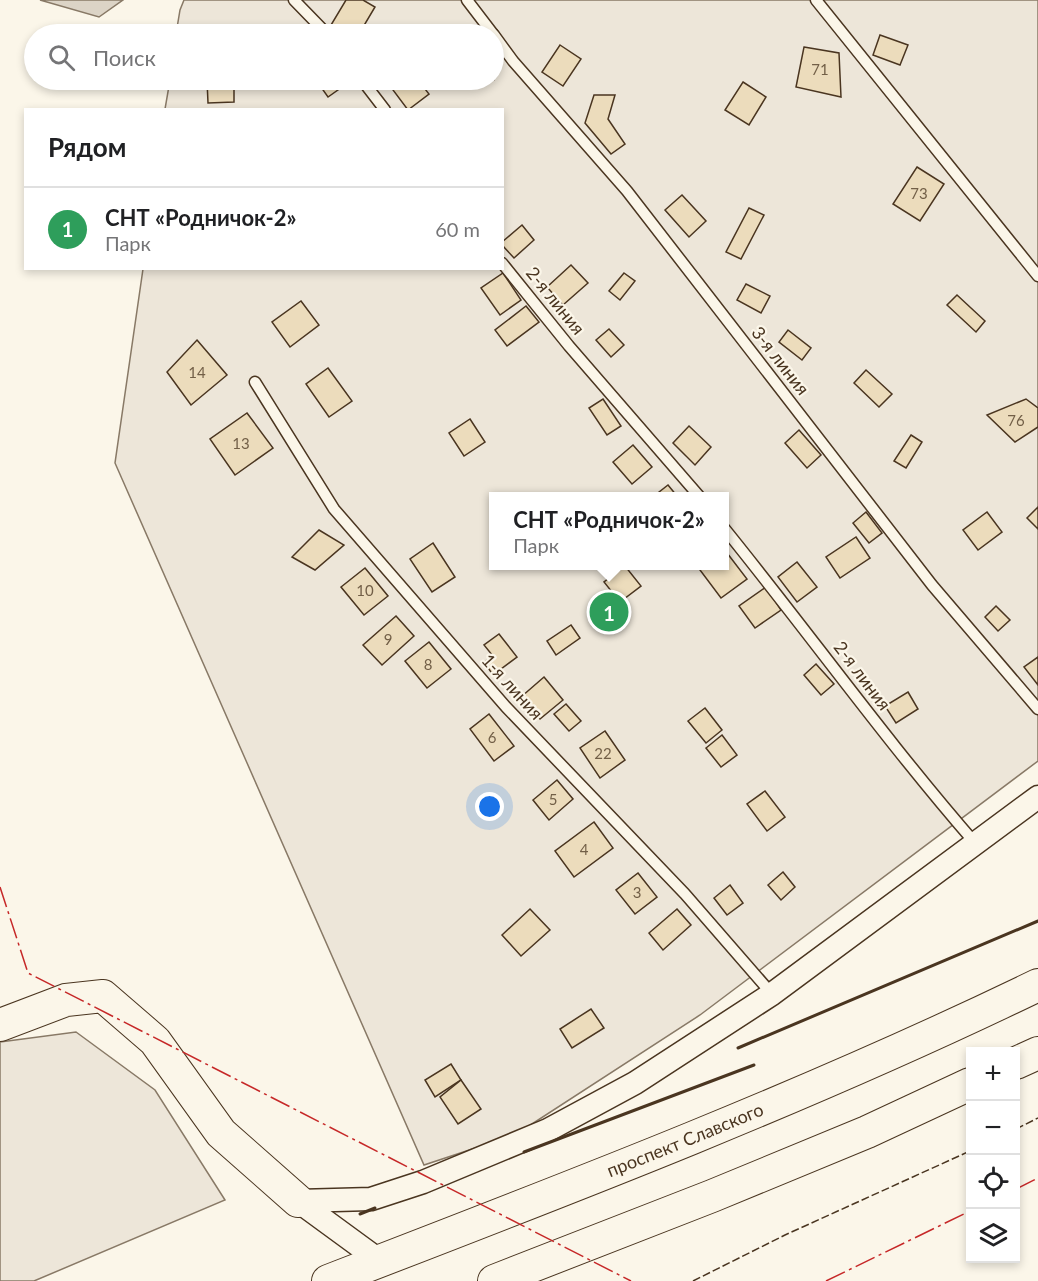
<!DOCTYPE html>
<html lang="ru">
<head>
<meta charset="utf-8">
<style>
  :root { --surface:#fff; --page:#f2f2f2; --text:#202124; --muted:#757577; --line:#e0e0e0; --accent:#d93025 }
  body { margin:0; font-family:Lato,sans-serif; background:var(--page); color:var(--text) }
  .controls { position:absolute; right:18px; bottom:18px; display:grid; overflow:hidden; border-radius:0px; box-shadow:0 3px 9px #0003 }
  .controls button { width:54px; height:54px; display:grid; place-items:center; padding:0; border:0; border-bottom:2px solid var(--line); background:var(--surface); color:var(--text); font:30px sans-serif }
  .you { position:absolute; left:490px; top:807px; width:21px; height:21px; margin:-15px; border:4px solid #fff; border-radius:50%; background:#1a73e8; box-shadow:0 0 0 9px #1a73e833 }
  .badge { display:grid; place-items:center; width:39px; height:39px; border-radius:50%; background:var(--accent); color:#fff; font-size:20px; font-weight:700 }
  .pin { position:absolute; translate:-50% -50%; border:3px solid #fff; box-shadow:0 2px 6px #0006 }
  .popup { position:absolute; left:489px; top:492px; width:240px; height:78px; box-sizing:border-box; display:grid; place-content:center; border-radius:0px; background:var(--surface); filter:drop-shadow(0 2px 4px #0005); font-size:20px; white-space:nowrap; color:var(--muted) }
  .popup b { font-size:22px; color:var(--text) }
  .popup::after { content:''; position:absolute; left:50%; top:100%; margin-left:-12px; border:12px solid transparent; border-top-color:var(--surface) }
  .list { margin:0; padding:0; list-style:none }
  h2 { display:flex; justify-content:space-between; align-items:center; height:78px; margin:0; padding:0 24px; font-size:26px }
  h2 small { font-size:20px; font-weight:400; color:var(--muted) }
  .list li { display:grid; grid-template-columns:39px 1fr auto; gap:18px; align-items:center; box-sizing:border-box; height:84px; padding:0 24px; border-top:2px solid var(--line) }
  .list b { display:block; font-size:22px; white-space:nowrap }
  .list p { margin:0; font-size:20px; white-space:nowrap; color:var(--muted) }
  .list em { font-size:20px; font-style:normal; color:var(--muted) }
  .icon { flex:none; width:33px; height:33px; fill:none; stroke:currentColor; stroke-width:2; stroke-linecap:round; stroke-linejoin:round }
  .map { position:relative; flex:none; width:1038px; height:1281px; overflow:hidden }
  .search { position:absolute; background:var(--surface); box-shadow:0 3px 9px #0003; left:24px; top:24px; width:480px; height:66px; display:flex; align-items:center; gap:15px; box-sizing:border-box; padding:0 21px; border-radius:33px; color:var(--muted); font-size:22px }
  .panel { position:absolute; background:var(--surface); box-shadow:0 3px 9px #0003; left:24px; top:108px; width:480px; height:162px; border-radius:0px }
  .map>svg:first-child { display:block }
  .green { fill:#ede6d9; stroke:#887966; stroke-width:1.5; fill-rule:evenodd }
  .water { fill:#dcd4c6; stroke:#887966; stroke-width:1.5 }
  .building { fill:#ecdcbc; stroke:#4a3520; stroke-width:1.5 }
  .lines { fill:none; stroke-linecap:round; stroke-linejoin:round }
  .lane-casing { stroke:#4a3520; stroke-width:13 }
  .street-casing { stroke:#4a3520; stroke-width:25 }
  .secondary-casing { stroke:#4a3520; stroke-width:34 }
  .lane { stroke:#fbf6e9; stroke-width:10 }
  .street { stroke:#fbf6e9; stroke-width:22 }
  .secondary { stroke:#fbf6e9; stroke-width:32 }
  .fence { stroke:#4a3520; stroke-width:1.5; stroke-dasharray:8 3; stroke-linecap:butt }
  .wall { stroke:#4a3520; stroke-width:3 }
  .power { stroke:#c62828; stroke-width:1.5; stroke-dasharray:21 4.5 3 4.5; stroke-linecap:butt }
  .labels { text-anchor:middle; stroke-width:4.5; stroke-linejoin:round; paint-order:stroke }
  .number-label { font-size:15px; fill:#725f47 }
  .street-label { font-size:18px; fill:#4a3520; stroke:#fbf6e9 }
</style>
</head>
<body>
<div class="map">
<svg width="1038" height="1281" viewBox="0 0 1038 1281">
  <rect width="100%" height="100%" fill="#fbf6e9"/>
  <!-- green -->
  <g class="green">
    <path d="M184 0H1038V761L700 1015 515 1135 424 1165 115 463 143 269 502 268V110L165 109 170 80H494V34H176L180 10ZM494 496H724V566H494Z"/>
    <polygon points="76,1032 155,1090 225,1200 34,1281 0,1281 0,1042"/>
  </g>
  <!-- water -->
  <polygon class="water" points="40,0 123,0 99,17"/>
  <!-- building -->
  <g class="building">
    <polygon points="346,0 363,0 375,7 359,34 346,34 331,25"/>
    <polygon points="880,35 908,45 900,65 873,55"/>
    <polygon points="560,45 581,59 563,86 542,72"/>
    <polygon points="804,47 839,53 841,97 796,87"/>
    <polygon points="207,80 234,80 234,102 208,103"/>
    <polygon points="316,80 352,80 328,97"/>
    <polygon points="406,80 418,80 429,94 408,110 393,90"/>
    <polygon points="743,82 766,97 749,125 725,110"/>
    <polygon points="594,95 615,95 608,119 625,144 611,154 585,123"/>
    <polygon points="917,167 944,184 920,221 893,204"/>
    <polygon points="682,195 706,221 689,237 665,210"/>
    <polygon points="749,208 764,215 741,259 726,252"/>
    <polygon points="522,225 534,240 514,258 502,245 502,242"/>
    <polygon points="571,265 588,283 563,305 547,287"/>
    <polygon points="503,273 521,300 500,315 481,288"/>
    <polygon points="624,273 635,281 620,300 609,291"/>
    <polygon points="746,284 770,296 761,313 737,300"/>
    <polygon points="957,295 985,321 976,332 947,305"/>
    <polygon points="301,301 319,325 290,347 272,322"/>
    <polygon points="526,306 539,322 507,346 495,330"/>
    <polygon points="609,329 624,345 611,357 596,340"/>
    <polygon points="788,330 811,348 802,360 779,342"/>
    <polygon points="197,340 227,375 191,405 167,372"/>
    <polygon points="328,368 352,401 329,417 306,384"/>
    <polygon points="866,370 892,394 879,407 854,383"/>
    <polygon points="603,399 621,426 607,435 589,408"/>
    <polygon points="1026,399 1038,408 1038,427 1015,442 987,415"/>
    <polygon points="247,413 273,448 235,475 210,439"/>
    <polygon points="470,419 485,442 464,456 449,433"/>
    <polygon points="689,426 711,447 695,465 673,443"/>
    <polygon points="799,430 821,455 807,468 785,443"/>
    <polygon points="911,435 922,442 906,468 894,461"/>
    <polygon points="633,445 652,467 632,484 613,462"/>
    <polygon points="668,485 677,496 654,496"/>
    <polygon points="1038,507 1038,529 1027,518"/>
    <polygon points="866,512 882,533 869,543 853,523"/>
    <polygon points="987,512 1002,532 978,550 963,530"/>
    <polygon points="319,530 344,545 315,570 292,557"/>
    <polygon points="856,537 870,558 840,578 826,557"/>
    <polygon points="433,543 455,577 432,592 410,559"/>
    <polygon points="724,549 747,579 721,598 697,566 724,566"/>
    <polygon points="797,562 817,587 797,602 778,577"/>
    <polygon points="625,566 641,586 620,602 604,582"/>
    <polygon points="365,568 388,596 364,615 341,587"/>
    <polygon points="766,587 781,610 755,628 739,606"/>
    <polygon points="996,606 1010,620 998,631 985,617"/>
    <polygon points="396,616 414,636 382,665 363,645"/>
    <polygon points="571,625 580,638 556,655 547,641"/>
    <polygon points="499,634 517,657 493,675 484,662 493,656 484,645"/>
    <polygon points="429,642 451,669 427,688 405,661"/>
    <polygon points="1038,657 1038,685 1024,667"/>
    <polygon points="816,664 834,684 821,695 804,675"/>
    <polygon points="544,677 563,700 540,719 521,697"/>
    <polygon points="908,692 918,709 896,723 885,706"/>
    <polygon points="566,704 581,721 569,731 554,714"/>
    <polygon points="705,708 722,730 706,743 688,721"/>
    <polygon points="489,714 514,746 494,761 470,729"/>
    <polygon points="605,731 625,760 600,778 580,748"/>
    <polygon points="722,735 737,755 721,767 706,748"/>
    <polygon points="557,780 573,799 549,820 533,800"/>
    <polygon points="765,791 785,817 767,831 747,804"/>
    <polygon points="594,822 613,848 574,877 555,851"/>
    <polygon points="783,872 795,887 781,900 768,885"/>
    <polygon points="638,873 657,897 635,914 616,890"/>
    <polygon points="730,885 743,903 727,915 714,898"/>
    <polygon points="530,909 550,930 521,956 502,935"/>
    <polygon points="677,909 691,925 663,950 649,933"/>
    <polygon points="591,1009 604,1028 572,1048 560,1029"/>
    <polygon points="451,1064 461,1080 435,1097 425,1080"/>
    <polygon points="461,1080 481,1109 458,1124 440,1097"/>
  </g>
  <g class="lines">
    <defs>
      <g id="lane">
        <polyline points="294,0 327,34"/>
        <polyline points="467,0 493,34"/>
        <polyline points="816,0 1038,276"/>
        <polyline points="494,35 513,61 627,191 932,585 1038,709"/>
        <polyline points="362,80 385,110"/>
        <polyline points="502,263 569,346 699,496"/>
        <polyline points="255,382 334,509 506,707 685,894 772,994"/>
        <path d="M724 528C809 633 887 742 975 843"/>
      </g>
      <g id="street">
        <polyline points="298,1201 371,1199 423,1182 548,1130 635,1083 772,994 1038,797"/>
        <polyline points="298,1201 380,1261"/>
      </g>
      <g id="secondary">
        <polyline points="0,1025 66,1000 103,996 155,1041 221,1133 298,1201"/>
        <polyline points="1016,1063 1038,1053"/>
        <path id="s1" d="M328 1281C567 1189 807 1097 1038 985"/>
        <polyline points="494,1281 712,1196 867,1132 970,1084"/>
      </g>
    </defs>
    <!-- lane casing -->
    <use href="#lane" class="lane-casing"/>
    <!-- street casing -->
    <use href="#street" class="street-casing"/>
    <!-- secondary casing -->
    <use href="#secondary" class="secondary-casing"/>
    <!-- lane -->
    <use href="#lane" class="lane"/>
    <!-- street -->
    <use href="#street" class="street"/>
    <!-- secondary -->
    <use href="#secondary" class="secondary"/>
    <!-- fence -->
    <g class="fence">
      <polyline points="1016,1129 1038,1118"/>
      <polyline points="693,1281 785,1235 970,1151"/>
    </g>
    <!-- wall -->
    <g class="wall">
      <polyline points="738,1048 1038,921"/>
      <polyline points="524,1152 754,1065"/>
      <polyline points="360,1214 375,1208"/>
    </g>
    <!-- power -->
    <g class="power">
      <polyline points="0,887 28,973 631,1281"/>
      <polyline points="1016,1189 1038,1178"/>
      <polyline points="826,1281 970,1211"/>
    </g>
  </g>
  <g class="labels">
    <!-- number labels -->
    <g class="number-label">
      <text x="820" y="75">71</text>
      <text x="919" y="199">73</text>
      <text x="197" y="378">14</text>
      <text x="1016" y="426">76</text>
      <text x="241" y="449">13</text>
      <text x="365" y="596">10</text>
      <text x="388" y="645">9</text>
      <text x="428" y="670">8</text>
      <text x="492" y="743">6</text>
      <text x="603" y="759">22</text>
      <text x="553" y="805">5</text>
      <text x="584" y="855">4</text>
      <text x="637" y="898">3</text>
    </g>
    <!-- street labels -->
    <g class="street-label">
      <text transform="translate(555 301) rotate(51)" y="6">2-я линия</text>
      <text transform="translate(780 361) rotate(52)" y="6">3-я линия</text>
      <text transform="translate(862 676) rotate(53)" y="6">2-я линия</text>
      <text transform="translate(512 687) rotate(48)" y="6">1-я линия</text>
      <text dy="6" stroke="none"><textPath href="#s1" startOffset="384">проспект Славского</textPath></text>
    </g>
  </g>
</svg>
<div class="controls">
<button>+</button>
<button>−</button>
<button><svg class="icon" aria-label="locate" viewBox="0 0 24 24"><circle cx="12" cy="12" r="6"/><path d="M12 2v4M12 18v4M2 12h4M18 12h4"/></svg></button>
<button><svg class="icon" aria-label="layers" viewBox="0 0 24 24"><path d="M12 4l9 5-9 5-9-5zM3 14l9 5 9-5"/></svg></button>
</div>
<div class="you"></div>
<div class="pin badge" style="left:609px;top:612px;background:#2e9e5b">1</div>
<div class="popup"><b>СНТ «Родничок-2»</b>Парк</div>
<div class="search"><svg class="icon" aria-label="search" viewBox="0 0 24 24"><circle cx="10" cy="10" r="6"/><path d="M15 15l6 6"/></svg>Поиск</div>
<section class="panel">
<h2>Рядом<small></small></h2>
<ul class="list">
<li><span class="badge" style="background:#2e9e5b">1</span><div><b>СНТ «Родничок-2»</b><p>Парк</p></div><em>60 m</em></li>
</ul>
</section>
</div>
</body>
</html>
